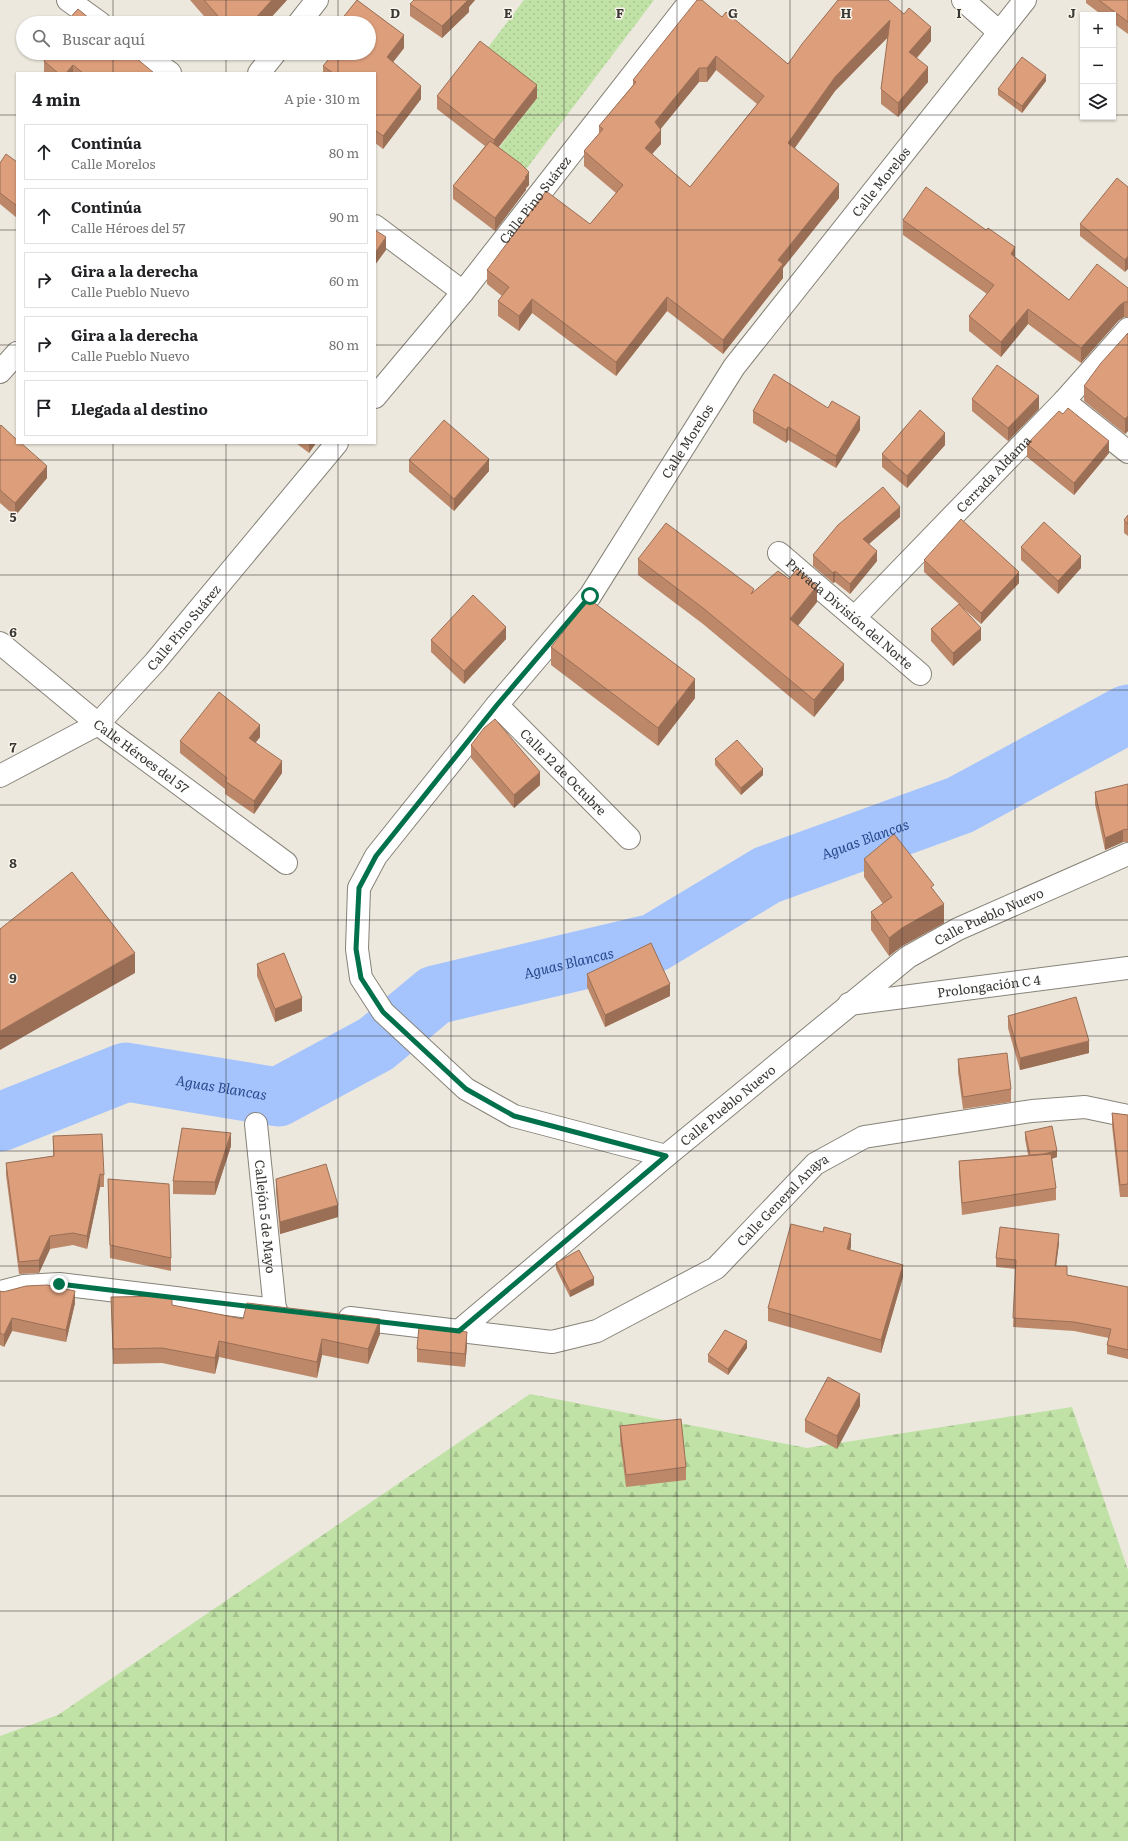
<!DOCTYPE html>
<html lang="es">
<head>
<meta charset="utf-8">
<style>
  :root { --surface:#fff; --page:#f2f2f2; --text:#202124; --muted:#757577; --line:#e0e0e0 }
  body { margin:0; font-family:Literata,serif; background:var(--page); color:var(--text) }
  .controls { position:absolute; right:12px; top:12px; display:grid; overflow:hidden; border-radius:0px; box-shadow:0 1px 3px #0004 }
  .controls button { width:36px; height:36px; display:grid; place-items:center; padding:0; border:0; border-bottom:1px solid var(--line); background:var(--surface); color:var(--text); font:20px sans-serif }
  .stop { position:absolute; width:12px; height:12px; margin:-9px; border:3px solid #00714a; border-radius:50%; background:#fff }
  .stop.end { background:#00714a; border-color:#fff; box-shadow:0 1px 4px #0008 }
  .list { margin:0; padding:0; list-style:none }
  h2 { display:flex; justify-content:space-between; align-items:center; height:52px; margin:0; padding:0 16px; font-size:17px }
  h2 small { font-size:13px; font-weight:400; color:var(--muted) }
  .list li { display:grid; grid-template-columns:26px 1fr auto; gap:12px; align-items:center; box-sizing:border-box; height:56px; margin:0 8px 8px; padding:0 8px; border:1px solid var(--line); border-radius:0px }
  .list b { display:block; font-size:15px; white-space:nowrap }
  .list p { margin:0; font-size:13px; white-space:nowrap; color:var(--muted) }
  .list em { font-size:13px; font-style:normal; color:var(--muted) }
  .icon { flex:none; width:22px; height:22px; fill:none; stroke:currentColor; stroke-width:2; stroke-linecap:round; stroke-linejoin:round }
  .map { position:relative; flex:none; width:1128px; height:1841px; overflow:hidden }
  .search { position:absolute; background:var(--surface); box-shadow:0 1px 3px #0004; left:16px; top:16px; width:360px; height:44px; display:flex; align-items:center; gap:10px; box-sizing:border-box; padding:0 14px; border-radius:22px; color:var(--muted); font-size:15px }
  .panel { position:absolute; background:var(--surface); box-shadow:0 1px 3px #0004; left:16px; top:72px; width:360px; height:372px; border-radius:0px }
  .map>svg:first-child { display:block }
  .grass { fill:url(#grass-dots) }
  .forest { fill:url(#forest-firs) }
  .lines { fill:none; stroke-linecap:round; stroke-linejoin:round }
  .river { stroke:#a5c4fd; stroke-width:59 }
  .minor-casing { stroke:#878379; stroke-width:24 }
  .minor { stroke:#fff; stroke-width:22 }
  .wall { fill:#bd886a; fill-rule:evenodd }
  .shaded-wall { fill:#9a6f56 }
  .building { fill:#dc9e7b; stroke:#9a6f56; fill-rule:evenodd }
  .route { stroke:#00714a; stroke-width:5 }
  .grid { fill:none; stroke:#3a3834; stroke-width:1; stroke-opacity:0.55 }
  .labels { text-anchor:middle; stroke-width:3; stroke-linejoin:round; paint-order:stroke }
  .street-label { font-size:13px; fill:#3a3834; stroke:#f9f5ea }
  .water-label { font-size:14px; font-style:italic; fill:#28498c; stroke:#f9f5ea }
  .grid-label { font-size:13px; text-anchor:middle; font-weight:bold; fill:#3a3834; stroke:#f9f5ea; stroke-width:3; stroke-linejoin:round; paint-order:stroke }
</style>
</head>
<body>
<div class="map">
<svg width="1128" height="1841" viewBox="0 0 1128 1841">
  <defs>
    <pattern id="grass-dots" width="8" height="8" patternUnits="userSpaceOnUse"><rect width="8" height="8" fill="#c1e2a7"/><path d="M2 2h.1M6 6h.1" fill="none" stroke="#a7c390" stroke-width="1.8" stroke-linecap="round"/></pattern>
    <pattern id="forest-firs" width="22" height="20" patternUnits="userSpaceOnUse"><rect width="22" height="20" fill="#c1e2a7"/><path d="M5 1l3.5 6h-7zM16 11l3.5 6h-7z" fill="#a7c390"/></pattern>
  </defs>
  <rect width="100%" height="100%" fill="#ece8dd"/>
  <!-- grass -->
  <polygon class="grass" points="524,0 654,0 521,176 493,156 538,96 483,54"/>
  <!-- forest -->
  <polygon class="forest" points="530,1394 807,1448 1072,1407 1128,1570 1128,1841 0,1841 0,1736 58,1715"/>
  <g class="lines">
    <!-- river -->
    <path class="river" id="s1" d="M0 1122 126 1072 278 1097 376 1044 435 995 654 943 767 875 960 805 1128 714"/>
    <defs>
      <g id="minor">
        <polyline points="68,0 100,23"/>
        <polyline points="963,0 999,32"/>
        <polyline points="299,23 317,0"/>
        <polyline points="142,53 170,73"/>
        <polyline points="259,73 275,53"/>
        <polyline points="375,226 463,292"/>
        <polyline points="0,372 17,353"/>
        <path id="s2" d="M375 397 463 292 691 0"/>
        <polyline points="1064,401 1128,452"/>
        <path id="s3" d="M779 553 920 674"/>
        <path id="s4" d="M855 617 1064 401 1128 329"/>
        <path id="s5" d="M0 643 98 724 286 863"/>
        <path id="s6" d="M497 705 629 838"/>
        <path id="s7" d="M0 776 98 724 155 662 337 443"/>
        <path id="s8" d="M849 1004 1128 968"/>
        <path id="s9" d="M256 1124 275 1310"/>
        <path id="s10" d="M666 1156 514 1116 466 1089 383 1012 361 978 357 949 359 888 376 856 497 705 590 596 734 367 1025 0"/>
        <polyline points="0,1292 24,1286 59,1284 276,1310"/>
        <path id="s11" d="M350 1318 552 1342 597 1331 716 1268 815 1164 864 1137 1032 1111 1085 1107 1128 1116"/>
        <path id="s12" d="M459 1331 666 1156 908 957 958 929 1128 854"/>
      </g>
    </defs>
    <!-- minor casing -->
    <use href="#minor" class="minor-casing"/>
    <!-- minor -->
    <use href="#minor" class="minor"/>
  </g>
  <!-- wall -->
  <g class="wall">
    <polygon points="190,0 287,0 266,23 210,23"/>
    <polygon points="357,0 404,35 404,48 393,62 421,86 421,99 383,149 375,143 375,73 323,73 323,66 334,53 369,53 369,23 341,23 341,20"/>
    <polygon points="414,0 475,0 469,7 469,12 442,38 410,16 410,4"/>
    <path d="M838 0 931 41 917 58 928 82 898 117 881 104V89L888 37 835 91 795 148 839 198 783 268V278L723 354 667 311 616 376 532 313 519 331 498 316V301L502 296 487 284V270L590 224 616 193 584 166V151L599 134V126L633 85V80L722 17 788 64ZM716 70 757 104 690 187 652 154 661 144 660 129 699 82H707Z"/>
    <polygon points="1086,0 1128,0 1128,34 1113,23 1113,15 1102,15 1086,3"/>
    <polygon points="44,61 154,73 44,73"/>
    <polygon points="1046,81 1022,113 998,95 998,89"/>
    <polygon points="437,96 537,98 498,147 529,185 526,188 526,190 495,231 453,199 453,186 485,146 437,109"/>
    <polygon points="17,162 17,218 0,204 0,163"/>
    <polygon points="1128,187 1125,272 1080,236 1080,224"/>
    <polygon points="903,220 986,230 1015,257 1069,300 1128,288 1128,317 1124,317 1119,320 1081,363 1028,324 1001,357 969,331 969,316 987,294 903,235"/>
    <polygon points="1128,333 1128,431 1125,434 1084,401 1084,386"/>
    <polygon points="972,399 1039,409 1008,441 972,411"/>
    <polygon points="753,411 860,430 836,468 788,440 786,443 753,423"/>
    <polygon points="0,426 47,478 15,516 0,503"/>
    <polygon points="296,443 316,443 309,453"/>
    <polygon points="1027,444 1109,453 1074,495 1027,457"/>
    <polygon points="945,445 907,488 882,467 882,454"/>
    <polygon points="409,460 489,471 454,511 409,472"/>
    <polygon points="1128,515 1128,536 1124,533 1124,520"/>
    <polygon points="900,517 869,544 877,561 850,594 835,582 833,583 813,566 813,555"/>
    <polygon points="1021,547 1081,568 1058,594 1021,560"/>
    <polygon points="638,559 754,592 817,602 798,626 844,680 814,717 703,624 638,575"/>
    <polygon points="924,560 1019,583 981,624 964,609 981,640 953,666 931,641 931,629 959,604 924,572"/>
    <polygon points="506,639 464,684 431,652 431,640"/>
    <polygon points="551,647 695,698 658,746 551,665"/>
    <polygon points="260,737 255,743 282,773 254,814 225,794 225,789 180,753 180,741"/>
    <polygon points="471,745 540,785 514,808 471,758"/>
    <polygon points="715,759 763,775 741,795 715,765"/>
    <polygon points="1128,784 1128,842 1123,842 1105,850 1095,804 1095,792"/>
    <polygon points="864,859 934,890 944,923 902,946 889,956 871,930 871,912 883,904 864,877"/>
    <polygon points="257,964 302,1011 275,1022 257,976"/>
    <polygon points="587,974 670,996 605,1027 587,987"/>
    <polygon points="1008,1016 1089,1053 1020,1070 1008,1028"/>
    <polygon points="958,1059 1011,1089 1011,1102 963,1109 958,1072"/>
    <polygon points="1112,1113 1128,1115 1128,1197 1120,1197 1112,1126"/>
    <polygon points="1025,1132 1057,1157 1052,1159 1056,1188 1056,1200 962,1215 959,1173 959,1161 1028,1155 1025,1139"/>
    <polygon points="53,1136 104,1175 104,1187 100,1187 87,1249 73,1245 50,1249 39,1273 19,1274 6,1175 6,1163 53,1156"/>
    <polygon points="231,1146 215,1195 173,1194 173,1181"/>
    <polygon points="108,1179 171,1258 171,1271 110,1258"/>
    <polygon points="276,1179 338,1217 280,1234 276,1192"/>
    <polygon points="1059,1243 1056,1266 1067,1275 1128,1287 1128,1359 1107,1354 1107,1345 1109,1338 1074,1331 1013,1327 1016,1269 996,1267 996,1258"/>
    <polygon points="851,1247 850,1250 903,1277 881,1353 768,1321 768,1308"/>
    <polygon points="556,1263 594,1285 570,1297 556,1269"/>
    <polygon points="0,1291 75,1303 66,1342 12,1331 4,1347 0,1345"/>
    <polygon points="111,1297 172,1305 243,1319 380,1334 368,1364 322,1355 317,1378 219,1357 215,1374 162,1363 113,1364"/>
    <polygon points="467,1345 465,1367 417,1362 417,1349"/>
    <polygon points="747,1348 728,1375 708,1362 708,1355"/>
    <polygon points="860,1406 837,1449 805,1432 805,1420"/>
    <polygon points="620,1426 686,1467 686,1480 626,1487 620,1439"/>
  </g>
  <!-- shaded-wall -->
  <g class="shaded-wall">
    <polygon points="272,0 287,0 266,23 251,23"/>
    <polygon points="466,0 475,0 469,7 469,12 442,38 442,26"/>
    <polygon points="890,20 890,35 835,91 788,157 788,143 835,77"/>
    <polygon points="931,27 931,41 909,66 909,52"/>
    <polygon points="404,35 404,48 387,70 387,57"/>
    <polygon points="716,56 716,70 707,82 707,68"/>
    <polygon points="73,65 73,73 66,73"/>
    <polygon points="928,67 928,82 898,117 898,103"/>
    <polygon points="699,68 699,82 655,136 655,122"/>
    <polygon points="1046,75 1046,81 1022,113 1022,106"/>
    <polygon points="537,85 537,98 494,153 494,140"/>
    <polygon points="421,86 421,99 383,149 383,136"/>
    <polygon points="661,130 661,144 645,162 645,148"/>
    <polygon points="529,172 529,185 526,188 526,190 495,231 495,218"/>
    <polygon points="839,184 839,198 783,268 783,278 723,354 723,340 778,260"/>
    <polygon points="386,237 386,250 375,265 375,253"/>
    <polygon points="1015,247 1015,262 1011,254"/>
    <polygon points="1128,256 1128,269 1125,272 1125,260"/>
    <polygon points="667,297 667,311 616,376 616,362"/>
    <polygon points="532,299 532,313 519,331 519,316"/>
    <polygon points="1124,302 1124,317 1119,320 1081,363 1081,348 1119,306"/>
    <polygon points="1028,309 1028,324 1001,357 1001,342"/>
    <polygon points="1039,396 1039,409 1008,441 1008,428"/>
    <polygon points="1128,416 1128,431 1125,434 1125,419"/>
    <polygon points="860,417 860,430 836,468 836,456"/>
    <polygon points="788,427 788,440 786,443 786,430"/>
    <polygon points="945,433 945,445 907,488 907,476"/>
    <polygon points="1109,441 1109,453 1074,495 1074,483"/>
    <polygon points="309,443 316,443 309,453"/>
    <polygon points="489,459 489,471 454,511 454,499"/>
    <polygon points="47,466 47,478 15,516 15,503"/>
    <polygon points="900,507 900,517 863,549 863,539"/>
    <polygon points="877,551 877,561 850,594 850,584"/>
    <polygon points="1081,556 1081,568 1058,594 1058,581"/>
    <polygon points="835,571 835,582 833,583 833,573"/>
    <polygon points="1019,572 1019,583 981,624 981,613"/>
    <polygon points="817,586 817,602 790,635 790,619"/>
    <polygon points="506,627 506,639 464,684 464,671"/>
    <polygon points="981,628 981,640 953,666 953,653"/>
    <polygon points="844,664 844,680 814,717 814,700"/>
    <polygon points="695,679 695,698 658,746 658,728"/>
    <polygon points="260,725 260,737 249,751 249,738"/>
    <polygon points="282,761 282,773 254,814 254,801"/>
    <polygon points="763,769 763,775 741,795 741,788"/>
    <polygon points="540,772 540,785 514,808 514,795"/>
    <polygon points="1123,830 1123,842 1105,850 1105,838"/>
    <polygon points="944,904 944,923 902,946 889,956 889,938 902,928"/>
    <polygon points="135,953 135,973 0,1050 0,1031"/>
    <polygon points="670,984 670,996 605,1027 605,1015"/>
    <polygon points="302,998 302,1011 275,1022 275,1009"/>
    <polygon points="1089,1041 1089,1053 1020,1070 1020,1058"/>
    <polygon points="231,1133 231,1146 215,1195 215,1182"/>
    <polygon points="1057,1151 1057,1157 1030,1164 1030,1157"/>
    <polygon points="100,1174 100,1187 87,1249 87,1236"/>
    <polygon points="338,1205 338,1217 280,1234 280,1222"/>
    <polygon points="851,1234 851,1247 847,1261 847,1249"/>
    <polygon points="1059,1234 1059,1243 1055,1275 1055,1266"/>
    <polygon points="50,1236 50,1249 39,1273 39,1260"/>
    <polygon points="903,1265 903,1277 881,1353 881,1340"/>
    <polygon points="594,1278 594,1285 570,1297 570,1291"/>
    <polygon points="75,1291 75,1303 66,1342 66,1330"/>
    <polygon points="12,1318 12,1331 4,1347 4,1335"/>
    <polygon points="380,1319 380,1334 368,1364 368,1349"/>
    <polygon points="467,1332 467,1345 465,1367 465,1354"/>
    <polygon points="322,1339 322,1355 317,1378 317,1362"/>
    <polygon points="219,1341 219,1357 215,1374 215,1358"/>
    <polygon points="747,1341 747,1348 728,1375 728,1369"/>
    <polygon points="860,1394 860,1406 837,1449 837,1436"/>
  </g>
  <!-- building -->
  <g class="building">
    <polygon points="204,0 272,0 251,23 224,23"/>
    <polygon points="357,0 404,35 387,57 421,86 383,136 375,130 375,73 333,73 323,66 334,53 369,53 369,23 345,23 341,20"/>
    <polygon points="414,0 468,0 442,26 410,4"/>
    <path d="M697 0H702L722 17 726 12 788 64 802 44 838 0H888L904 14 909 8 931 27 909 52 928 67 898 103 881 89 890 20 835 77 788 143 839 184 778 260 783 264 723 340 667 297 616 362 532 299 519 316 498 301 509 287 487 270 546 191 590 224 623 185 584 151 603 129 599 126 636 82 633 80ZM716 56 764 96 690 187 645 148 661 130 655 122 699 68H707Z"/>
    <polygon points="1099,0 1128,0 1128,22"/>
    <polygon points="78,9 95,23 65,23"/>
    <polygon points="480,41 537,85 494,140 437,96"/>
    <polygon points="50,53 130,53 154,73 83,73 73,65 66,73 58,73 44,61"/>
    <polygon points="1022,57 1046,75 1022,106 998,89"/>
    <polygon points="490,141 521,164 529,172 525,177 526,178 495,218 453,186"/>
    <polygon points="6,154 17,162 17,206 0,193 0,163"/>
    <polygon points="1117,178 1128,187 1128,256 1125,260 1080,224"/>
    <polygon points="926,187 986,230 988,228 1015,247 1011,254 1069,300 1097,264 1128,288 1128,302 1124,302 1119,306 1081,348 1028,309 1001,342 969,316 994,285 903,220"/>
    <polygon points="375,230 386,237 375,253"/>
    <polygon points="1128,333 1128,416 1125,419 1084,386 1101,363"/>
    <polygon points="997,365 1039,396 1008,428 972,399"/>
    <polygon points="774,374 828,408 832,401 860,417 836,456 788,427 786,430 753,411"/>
    <polygon points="1068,408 1109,441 1074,483 1027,444 1059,411 1063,414"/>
    <polygon points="920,410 945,433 907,476 882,454"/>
    <polygon points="444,420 489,459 454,499 409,460"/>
    <polygon points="1,425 17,440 17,443 21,443 47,466 15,503 0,490 0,426"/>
    <polygon points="883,487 900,507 863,539 877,551 850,584 835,571 833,573 813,555 838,525"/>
    <polygon points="1128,515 1128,524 1124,520"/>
    <polygon points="961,519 1019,572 981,613 924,560"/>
    <polygon points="1044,522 1081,556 1058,581 1021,547"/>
    <polygon points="666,523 754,589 751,594 778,571 789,579 797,569 817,586 790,619 844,664 814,700 703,608 638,559"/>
    <polygon points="473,595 506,627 464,671 431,640"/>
    <polygon points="589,599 695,679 658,728 551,647"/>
    <polygon points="959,604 981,628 953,653 931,629"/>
    <polygon points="219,692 260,725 249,738 282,761 254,801 225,781 227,778 180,741"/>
    <polygon points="495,719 540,772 514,795 471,745 484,728"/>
    <polygon points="737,740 763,769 741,788 715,759"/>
    <polygon points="1128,784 1128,829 1123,830 1105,838 1095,792"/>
    <polygon points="894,834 934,885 931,887 944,904 902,928 889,938 871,912 892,897 864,859"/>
    <polygon points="72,872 135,953 0,1031 0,929"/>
    <polygon points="651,943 670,984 605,1015 587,974"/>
    <polygon points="284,953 302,998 275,1009 257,964"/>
    <polygon points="1076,997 1089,1041 1020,1058 1008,1016"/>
    <polygon points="1007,1053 1011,1089 963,1097 958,1059"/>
    <polygon points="1112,1113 1128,1115 1128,1184 1120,1185"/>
    <polygon points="1052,1126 1057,1151 1043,1154 1030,1155 1025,1132"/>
    <polygon points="182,1128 231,1133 215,1182 173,1181"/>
    <polygon points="102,1134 104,1175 100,1174 87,1236 73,1233 50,1236 39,1260 19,1262 6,1163 54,1156 53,1136"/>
    <polygon points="1051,1154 1056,1188 962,1203 959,1161"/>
    <polygon points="326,1164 338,1205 280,1222 276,1179"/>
    <polygon points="108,1179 169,1184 171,1258 110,1245"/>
    <polygon points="791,1224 823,1232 824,1227 851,1234 847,1249 903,1265 881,1340 768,1308"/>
    <polygon points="1000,1227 1059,1234 1055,1266 1067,1266 1067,1275 1128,1287 1128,1350 1107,1345 1111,1329 1074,1322 1013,1318 1016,1260 996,1258"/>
    <polygon points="579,1250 594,1278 570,1291 556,1263"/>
    <polygon points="47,1285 75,1291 66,1330 12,1318 4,1335 0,1333 0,1291 3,1292 26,1286"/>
    <polygon points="172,1296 172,1305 243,1319 247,1303 380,1319 368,1349 322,1339 317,1362 219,1341 215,1358 162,1348 113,1349 111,1297"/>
    <polygon points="419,1326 467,1332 465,1354 417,1349"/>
    <polygon points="725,1330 747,1341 728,1369 708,1355"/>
    <polygon points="828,1377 860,1394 837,1436 805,1420"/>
    <polygon points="681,1419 686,1467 626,1475 620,1426"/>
  </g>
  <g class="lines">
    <!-- route -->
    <polyline class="route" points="59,1284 459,1331 666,1156 514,1116 466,1089 383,1012 361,978 356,949 359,888 376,856 497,705 590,596"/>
  </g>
  <!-- grid -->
  <path class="grid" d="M113 0V23M226 0V23M338 0V23M451 0V1841M564 0V1841M677 0V1841M790 0V1841M902 0V1841M1015 0V1841M113 53V73M226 53V73M338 53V73M0 115H17M375 115H1083M1113 115H1128M0 230H17M375 230H1128M0 345H17M375 345H1128M113 443V1841M226 443V1841M338 443V1841M0 460H1128M0 575H1128M0 690H1128M0 805H1128M0 920H1128M0 1036H1128M0 1151H1128M0 1266H1128M0 1381H1128M0 1496H1128M0 1611H1128M0 1726H1128"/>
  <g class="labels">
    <!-- street labels -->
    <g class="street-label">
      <text dy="5" stroke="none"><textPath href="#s10" startOffset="1336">Calle Morelos</textPath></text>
      <text dy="5" stroke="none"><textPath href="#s2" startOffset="254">Calle Pino Suárez</textPath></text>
      <text dy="5" stroke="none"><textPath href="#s10" startOffset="1012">Calle Morelos</textPath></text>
      <text dy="5" stroke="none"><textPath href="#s4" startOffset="199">Cerrada Aldama</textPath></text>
      <text dy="5" stroke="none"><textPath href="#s3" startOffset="93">Privada División del Norte</textPath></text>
      <text dy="5" stroke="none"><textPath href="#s7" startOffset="240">Calle Pino Suárez</textPath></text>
      <text dy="5" stroke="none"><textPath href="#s5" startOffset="181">Calle Héroes del 57</textPath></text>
      <text dy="5" stroke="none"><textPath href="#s6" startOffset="94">Calle 12 de Octubre</textPath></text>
      <text dy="5" stroke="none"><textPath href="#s12" startOffset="675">Calle Pueblo Nuevo</textPath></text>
      <text dy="5" stroke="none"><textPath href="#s8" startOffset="141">Prolongación C 4</textPath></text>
      <text dy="5" stroke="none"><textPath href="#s12" startOffset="351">Calle Pueblo Nuevo</textPath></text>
      <text dy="5" stroke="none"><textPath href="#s11" startOffset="480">Calle General Anaya</textPath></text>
      <text dy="5" stroke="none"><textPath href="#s9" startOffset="93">Callejón 5 de Mayo</textPath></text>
    </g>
    <!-- water labels -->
    <g class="water-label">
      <text dy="5" stroke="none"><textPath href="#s1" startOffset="939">Aguas Blancas</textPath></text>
      <text dy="5" stroke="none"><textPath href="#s1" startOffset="615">Aguas Blancas</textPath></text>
      <text dy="5" stroke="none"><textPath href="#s1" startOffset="232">Aguas Blancas</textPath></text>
    </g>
  </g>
  <g class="grid-label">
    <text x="395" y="18">D</text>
    <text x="508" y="18">E</text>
    <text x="620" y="18">F</text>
    <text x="733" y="18">G</text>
    <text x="846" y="18">H</text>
    <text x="959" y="18">I</text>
    <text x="1072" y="18">J</text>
    <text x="13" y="522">5</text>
    <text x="13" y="637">6</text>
    <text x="13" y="752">7</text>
    <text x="13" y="868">8</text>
    <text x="13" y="983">9</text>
  </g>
</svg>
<div class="controls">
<button>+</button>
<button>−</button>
<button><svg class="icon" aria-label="layers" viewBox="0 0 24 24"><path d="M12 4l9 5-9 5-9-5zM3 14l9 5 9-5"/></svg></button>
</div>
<div class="stop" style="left:590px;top:596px"></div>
<div class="stop end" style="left:59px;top:1284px"></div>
<div class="search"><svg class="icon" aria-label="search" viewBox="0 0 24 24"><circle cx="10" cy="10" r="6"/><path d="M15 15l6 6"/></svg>Buscar aquí</div>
<section class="panel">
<h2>4 min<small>A pie · 310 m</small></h2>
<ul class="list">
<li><svg class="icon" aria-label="ahead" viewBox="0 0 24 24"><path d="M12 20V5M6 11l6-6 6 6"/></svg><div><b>Continúa</b><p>Calle Morelos</p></div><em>80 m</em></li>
<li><svg class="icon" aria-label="ahead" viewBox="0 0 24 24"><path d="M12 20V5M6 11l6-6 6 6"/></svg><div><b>Continúa</b><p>Calle Héroes del 57</p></div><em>90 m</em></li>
<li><svg class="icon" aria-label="right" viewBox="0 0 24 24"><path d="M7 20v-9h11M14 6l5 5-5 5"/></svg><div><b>Gira a la derecha</b><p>Calle Pueblo Nuevo</p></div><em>60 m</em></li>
<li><svg class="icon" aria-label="right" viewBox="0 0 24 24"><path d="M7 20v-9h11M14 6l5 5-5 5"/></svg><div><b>Gira a la derecha</b><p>Calle Pueblo Nuevo</p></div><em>80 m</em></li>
<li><svg class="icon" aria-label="arrive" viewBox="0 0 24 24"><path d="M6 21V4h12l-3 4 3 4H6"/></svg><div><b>Llegada al destino</b></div></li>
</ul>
</section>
</div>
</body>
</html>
